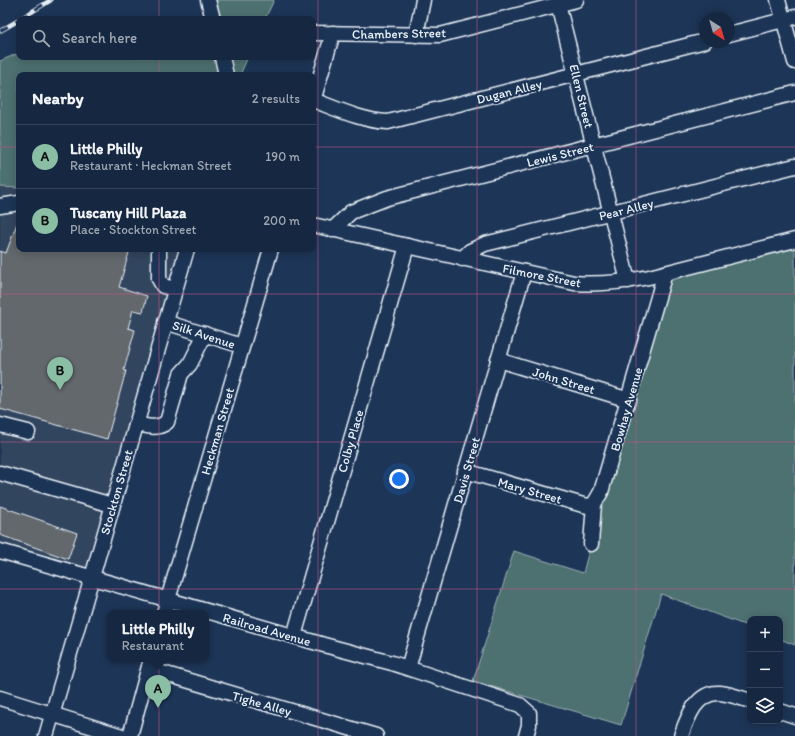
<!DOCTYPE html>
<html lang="en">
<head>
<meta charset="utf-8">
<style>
  :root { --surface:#162841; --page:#1f3048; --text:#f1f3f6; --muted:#9ea6b1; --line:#35445a; --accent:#8abfa5 }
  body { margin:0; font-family:Itim,sans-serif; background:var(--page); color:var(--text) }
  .controls { position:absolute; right:12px; bottom:12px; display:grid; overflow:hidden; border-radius:8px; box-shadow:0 2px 10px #0003 }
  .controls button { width:36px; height:36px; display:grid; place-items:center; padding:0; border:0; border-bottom:1px solid var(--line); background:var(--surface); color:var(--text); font:20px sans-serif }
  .compass { position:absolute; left:699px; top:12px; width:36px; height:36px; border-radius:50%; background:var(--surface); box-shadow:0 2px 10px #0003; rotate:143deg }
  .you { position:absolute; left:399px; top:479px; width:14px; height:14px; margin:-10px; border:3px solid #fff; border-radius:50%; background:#1a73e8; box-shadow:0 0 0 6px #1a73e833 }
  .badge { display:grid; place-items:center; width:26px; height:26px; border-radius:50%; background:var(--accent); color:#111; font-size:13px; font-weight:700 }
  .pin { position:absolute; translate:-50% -33px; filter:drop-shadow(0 1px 2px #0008) }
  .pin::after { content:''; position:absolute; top:21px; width:14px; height:12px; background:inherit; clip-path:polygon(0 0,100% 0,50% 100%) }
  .popup { position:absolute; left:107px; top:610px; width:102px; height:52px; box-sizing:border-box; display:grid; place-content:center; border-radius:8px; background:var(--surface); filter:drop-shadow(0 1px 3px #0005); font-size:13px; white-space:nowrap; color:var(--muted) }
  .popup b { font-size:15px; color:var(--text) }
  .popup::after { content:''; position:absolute; left:50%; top:100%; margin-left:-8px; border:8px solid transparent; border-top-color:var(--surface) }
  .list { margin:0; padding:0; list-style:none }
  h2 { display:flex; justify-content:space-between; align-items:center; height:52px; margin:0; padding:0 16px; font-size:17px }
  h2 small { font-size:13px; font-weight:400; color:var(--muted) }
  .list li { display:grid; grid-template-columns:26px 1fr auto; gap:12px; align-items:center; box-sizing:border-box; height:64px; padding:0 16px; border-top:1px solid var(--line) }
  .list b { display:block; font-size:15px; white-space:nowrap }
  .list p { margin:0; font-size:13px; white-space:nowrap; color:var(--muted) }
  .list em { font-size:13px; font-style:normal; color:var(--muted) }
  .icon { flex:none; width:22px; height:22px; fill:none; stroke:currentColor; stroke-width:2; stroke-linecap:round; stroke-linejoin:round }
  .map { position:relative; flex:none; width:795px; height:736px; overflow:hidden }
  .search { position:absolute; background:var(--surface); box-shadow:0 2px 10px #0003; left:16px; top:16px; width:300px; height:44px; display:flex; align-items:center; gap:10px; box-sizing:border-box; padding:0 14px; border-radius:8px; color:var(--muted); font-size:15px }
  .panel { position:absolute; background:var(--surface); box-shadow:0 2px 10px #0003; left:16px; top:72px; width:300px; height:180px; border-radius:8px }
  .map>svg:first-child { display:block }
  .built { fill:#32445e }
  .green { fill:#4e7070; stroke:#9bb0b4 }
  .building { fill:#63686d; stroke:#e8f1f8 }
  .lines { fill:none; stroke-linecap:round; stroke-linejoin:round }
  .minor-casing { stroke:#e8f1f8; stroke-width:17 }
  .minor { stroke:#1d3557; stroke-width:14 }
  .rail-casing { stroke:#e8f1f8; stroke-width:4.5 }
  .rail { stroke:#1d3557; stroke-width:3; stroke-dasharray:9; stroke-linecap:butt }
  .grid { fill:none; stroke:#cd598a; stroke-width:1; stroke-opacity:0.55 }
  .labels { text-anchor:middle; stroke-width:4; stroke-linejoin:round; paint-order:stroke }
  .street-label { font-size:13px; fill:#e8f1f8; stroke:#1d3557 }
</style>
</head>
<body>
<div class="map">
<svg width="795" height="736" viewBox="0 0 795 736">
  <rect width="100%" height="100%" fill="#1d3557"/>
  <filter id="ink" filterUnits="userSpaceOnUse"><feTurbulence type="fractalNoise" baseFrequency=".025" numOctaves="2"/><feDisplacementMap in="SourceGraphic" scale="8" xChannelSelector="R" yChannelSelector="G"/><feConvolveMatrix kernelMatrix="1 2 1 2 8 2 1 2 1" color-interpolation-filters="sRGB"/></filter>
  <g filter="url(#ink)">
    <!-- built -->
    <polygon class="built" points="0,187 19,188 19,249 181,249 86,567 0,543"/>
    <!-- green -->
    <g class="green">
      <polygon points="207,0 274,0 265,19 212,19"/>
      <polygon points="19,53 19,57 248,57 240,75 19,75 19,188 0,187 0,61"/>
      <polygon points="795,241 795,645 780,639 780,619 750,619 750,627 661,594 621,725 473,681 514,551 583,573 661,277"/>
    </g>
    <!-- building -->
    <g class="building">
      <polygon points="18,221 19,221 19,249 130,249 119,287 147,296 143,312 133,310 128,328 135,330 124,370 126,371 107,439 0,409 0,251 6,253"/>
      <polygon points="0,506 77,533 68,559 0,535"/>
    </g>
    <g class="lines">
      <defs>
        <g id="minor">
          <polyline points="208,0 213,19"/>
          <polyline points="778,0 795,62"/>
          <polyline points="558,4 628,281"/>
          <polyline points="313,33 440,35 576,0"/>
          <polyline points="729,34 795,17"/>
          <polyline points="416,35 423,0"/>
          <polyline points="222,57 226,75"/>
          <path d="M313 100C337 109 363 121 388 122L705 41"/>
          <polyline points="313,101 333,33"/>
          <polyline points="0,206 19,203"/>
          <path d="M313 225 574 283C599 285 624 282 649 277L795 240"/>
          <polyline points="332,230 351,212 387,198 795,93"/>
          <polyline points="159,249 159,279 163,286 175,289"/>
          <polyline points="462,259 470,251 485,244 795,166"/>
          <polyline points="165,322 242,346"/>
          <polyline points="498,360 629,400"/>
          <path d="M136 424C147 426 157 430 167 422L181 374 190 364 205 334"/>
          <polyline points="0,425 28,432"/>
          <polyline points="465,471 583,505 589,506 594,504"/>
          <polyline points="0,473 112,505"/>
          <polyline points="591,544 594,504 601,492 665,273"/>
          <polyline points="0,551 324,645 392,663 520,705 529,713 529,725 526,736"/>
          <polyline points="164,613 271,249"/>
          <polyline points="294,636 407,246"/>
          <polyline points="408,668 524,272"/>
          <polyline points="149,669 376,736"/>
          <polyline points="0,698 122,736"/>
          <polyline points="780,711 795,716"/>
          <polyline points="46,736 187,249"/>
          <polyline points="130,736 151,659"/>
          <path d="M681 736C687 719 696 691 720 693 730 694 741 698 750 701"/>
        </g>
      </defs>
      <!-- minor casing -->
      <use href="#minor" class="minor-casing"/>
      <!-- minor -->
      <use href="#minor" class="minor"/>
      <defs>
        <g id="rail">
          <polyline points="20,19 51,0"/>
          <polyline points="0,31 19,20"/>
        </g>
      </defs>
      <!-- rail casing -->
      <use href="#rail" class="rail-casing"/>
      <!-- rail -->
      <use href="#rail" class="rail"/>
    </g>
  </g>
  <!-- grid -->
  <path class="grid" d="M159 0V19M318 0V736M477 0V736M636 0V736M159 57V75M0 147H19M313 147H795M159 249V736M0 294H795M0 442H795M0 589H795"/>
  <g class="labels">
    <!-- street labels -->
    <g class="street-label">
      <text transform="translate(399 33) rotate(-1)" y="5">Chambers Street</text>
      <text transform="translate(509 91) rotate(-14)" y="5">Dugan Alley</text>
      <text transform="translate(582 96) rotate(76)" y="5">Ellen Street</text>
      <text transform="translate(560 154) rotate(-14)" y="5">Lewis Street</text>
      <text transform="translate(626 209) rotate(-14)" y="5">Pear Alley</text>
      <text transform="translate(542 275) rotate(11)" y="5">Filmore Street</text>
      <text transform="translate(204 334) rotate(18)" y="5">Silk Avenue</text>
      <text transform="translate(564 380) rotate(17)" y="5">John Street</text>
      <text transform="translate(626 409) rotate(-74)" y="5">Bowhay Avenue</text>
      <text transform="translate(217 431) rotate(-74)" y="5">Heckman Street</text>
      <text transform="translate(350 441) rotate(-74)" y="5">Colby Place</text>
      <text transform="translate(466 470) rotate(-74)" y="5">Davis Street</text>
      <text transform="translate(530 490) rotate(16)" y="5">Mary Street</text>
      <text transform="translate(116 492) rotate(-74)" y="5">Stockton Street</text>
      <text transform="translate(267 629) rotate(16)" y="5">Railroad Avenue</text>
      <text transform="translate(262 703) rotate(16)" y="5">Tighe Alley</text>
    </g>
  </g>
</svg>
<div class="controls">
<button>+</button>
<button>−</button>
<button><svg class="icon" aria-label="layers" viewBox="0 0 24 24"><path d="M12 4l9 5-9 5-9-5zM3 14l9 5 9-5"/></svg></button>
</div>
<svg class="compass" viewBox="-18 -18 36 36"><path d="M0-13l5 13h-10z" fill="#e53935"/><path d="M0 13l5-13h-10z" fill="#9ea6b1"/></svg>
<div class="you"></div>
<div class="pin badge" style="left:158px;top:708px">A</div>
<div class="popup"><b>Little Philly</b>Restaurant</div>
<div class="pin badge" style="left:60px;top:390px">B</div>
<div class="search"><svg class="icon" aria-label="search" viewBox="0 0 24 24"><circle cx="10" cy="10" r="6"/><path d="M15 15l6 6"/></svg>Search here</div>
<section class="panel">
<h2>Nearby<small>2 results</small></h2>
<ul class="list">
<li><span class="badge">A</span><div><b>Little Philly</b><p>Restaurant · Heckman Street</p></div><em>190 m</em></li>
<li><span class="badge">B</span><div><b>Tuscany Hill Plaza</b><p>Place · Stockton Street</p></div><em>200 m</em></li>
</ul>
</section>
</div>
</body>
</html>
